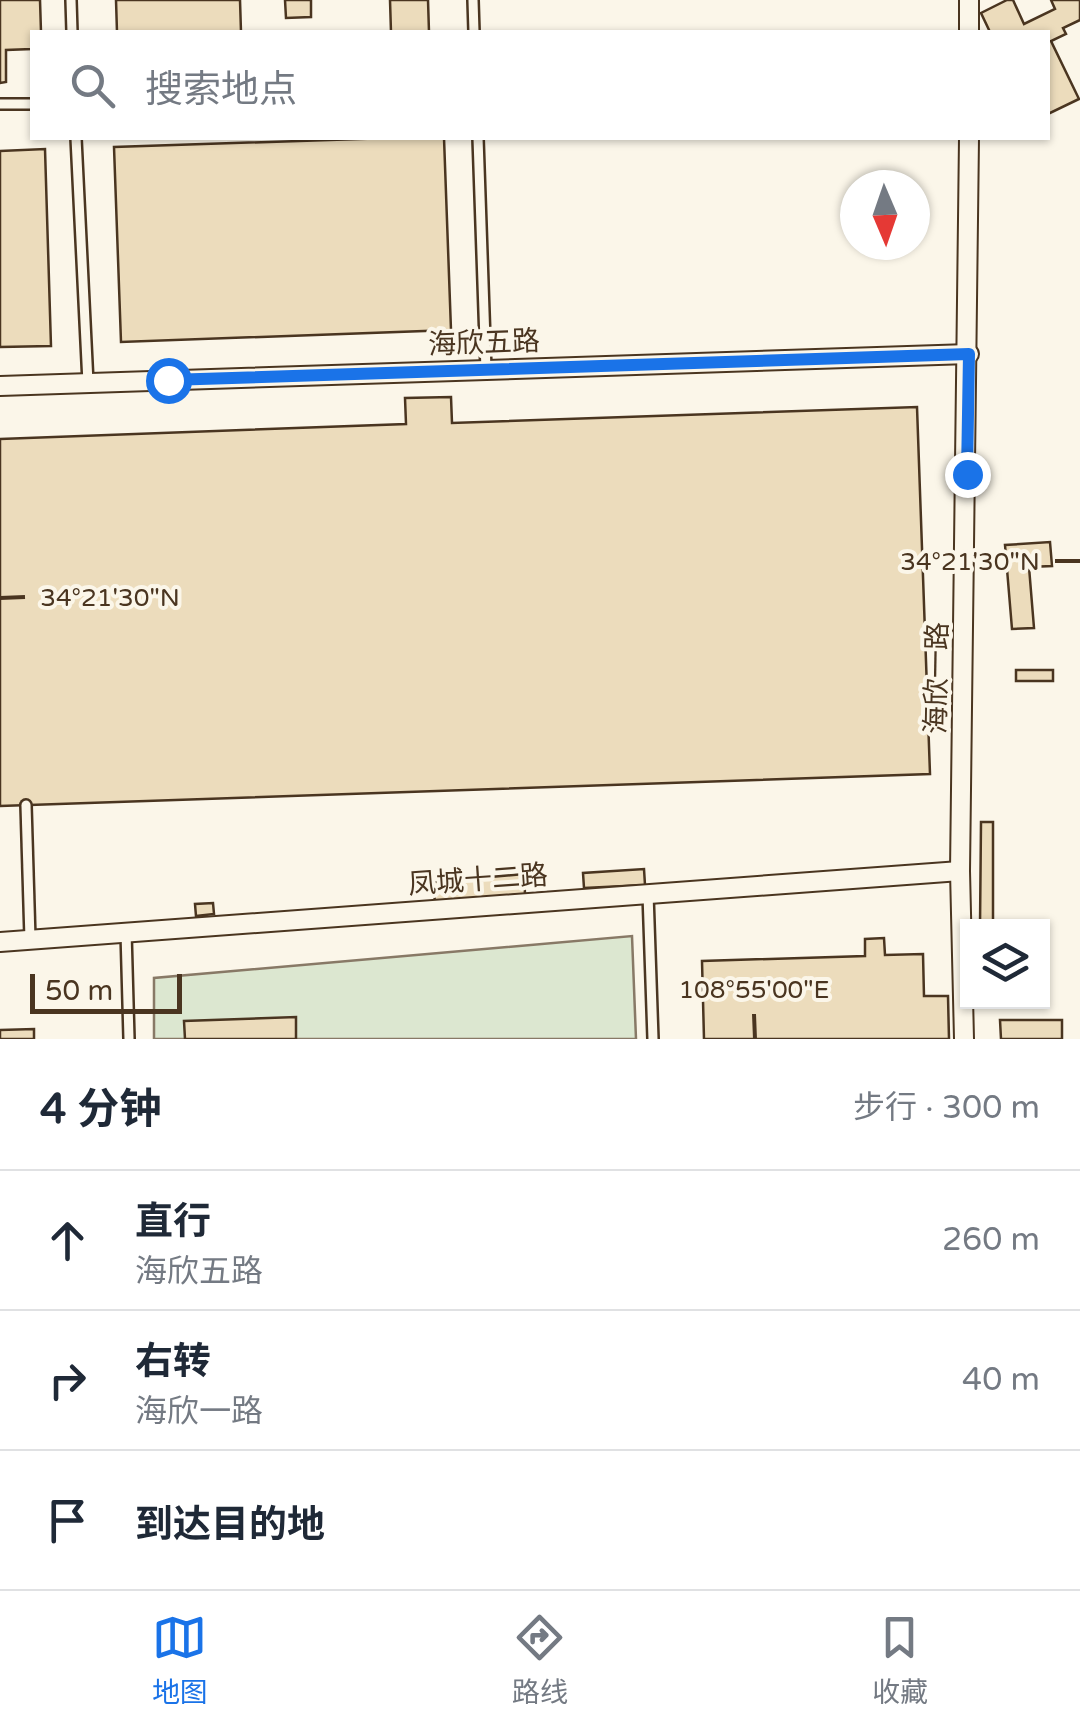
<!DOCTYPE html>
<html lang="zh">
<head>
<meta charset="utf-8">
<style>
  :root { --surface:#fff; --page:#f2f2f3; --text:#1f2937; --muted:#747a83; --line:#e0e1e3; --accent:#1a73e8 }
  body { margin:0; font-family:"Varela Round","Noto Sans SC",sans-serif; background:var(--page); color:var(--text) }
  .controls { position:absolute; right:30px; bottom:30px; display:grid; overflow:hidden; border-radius:0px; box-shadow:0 2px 8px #0004 }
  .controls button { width:90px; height:90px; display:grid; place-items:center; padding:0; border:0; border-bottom:2px solid var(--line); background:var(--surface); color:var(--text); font:50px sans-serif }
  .compass { position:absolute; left:840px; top:170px; width:90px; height:90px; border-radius:50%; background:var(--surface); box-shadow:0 2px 8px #0004; rotate:178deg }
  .scale { position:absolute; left:30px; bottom:25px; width:152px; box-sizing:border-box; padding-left:10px; border:5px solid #4a3520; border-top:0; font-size:28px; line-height:35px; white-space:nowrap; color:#4a3520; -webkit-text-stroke:8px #fbf6e9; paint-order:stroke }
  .stop { position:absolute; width:30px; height:30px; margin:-22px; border:8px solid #1a73e8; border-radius:50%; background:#fff }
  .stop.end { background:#1a73e8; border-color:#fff; box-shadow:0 2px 10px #0008 }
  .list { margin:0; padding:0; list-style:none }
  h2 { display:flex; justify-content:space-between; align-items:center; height:130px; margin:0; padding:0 40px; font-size:42px }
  h2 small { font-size:32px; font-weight:400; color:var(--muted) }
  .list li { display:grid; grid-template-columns:65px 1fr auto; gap:30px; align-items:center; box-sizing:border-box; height:140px; padding:0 40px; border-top:2px solid var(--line) }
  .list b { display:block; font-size:38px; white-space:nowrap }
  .list p { margin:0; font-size:32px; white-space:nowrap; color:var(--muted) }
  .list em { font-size:32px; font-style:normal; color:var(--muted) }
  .icon { flex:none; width:55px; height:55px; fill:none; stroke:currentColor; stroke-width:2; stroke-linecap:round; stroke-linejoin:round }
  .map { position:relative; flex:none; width:1080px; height:1039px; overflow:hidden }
  .search { position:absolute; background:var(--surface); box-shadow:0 2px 8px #0004; left:30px; right:30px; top:30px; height:110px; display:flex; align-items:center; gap:25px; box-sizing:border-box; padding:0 35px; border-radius:0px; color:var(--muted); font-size:38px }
  .sheet { height:550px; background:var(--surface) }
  nav { display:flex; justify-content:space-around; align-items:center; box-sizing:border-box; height:140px; border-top:2px solid var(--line); background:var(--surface); font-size:28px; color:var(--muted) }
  nav a { display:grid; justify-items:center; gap:5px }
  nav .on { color:var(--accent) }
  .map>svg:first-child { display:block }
  .green { fill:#dce7d0; stroke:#887966; stroke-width:2.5 }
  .building { fill:#ecdcbc; stroke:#4a3520; stroke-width:2.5 }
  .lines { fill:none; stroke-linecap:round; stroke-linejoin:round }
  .service-casing { stroke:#4a3520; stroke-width:14 }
  .minor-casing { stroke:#4a3520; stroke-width:22 }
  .service { stroke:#fbf6e9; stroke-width:9 }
  .minor { stroke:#fbf6e9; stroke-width:18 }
  .route { stroke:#1a73e8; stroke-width:12 }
  .ticks { fill:none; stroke:#4a3520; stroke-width:4 }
  .labels { text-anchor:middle; stroke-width:8; stroke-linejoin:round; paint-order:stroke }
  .street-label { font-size:28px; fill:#4a3520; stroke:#fbf6e9 }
  .ticks-label { font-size:25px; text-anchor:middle; fill:#4a3520; stroke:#fbf6e9; stroke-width:8; stroke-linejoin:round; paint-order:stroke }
</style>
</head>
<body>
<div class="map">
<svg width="1080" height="1039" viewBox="0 0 1080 1039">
  <rect width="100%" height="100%" fill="#fbf6e9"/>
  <!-- green -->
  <polygon class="green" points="632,936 636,1039 154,1039 154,978"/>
  <!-- building -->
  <g class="building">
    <polygon points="0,0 40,0 41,32 32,32 32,49 6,50 6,82 0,83"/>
    <polygon points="116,0 240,0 241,32 117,32"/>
    <polygon points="285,0 311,0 311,17 286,18"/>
    <polygon points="390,0 428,0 429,32 391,32"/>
    <polygon points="1007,0 1013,0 1024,24 1055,9 1051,0 1080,0 1080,20 1063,28 1066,34 1051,41 1079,99 1048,114 1048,32 990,32 981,13"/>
    <polygon points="390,138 444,138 451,330 121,342 114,147"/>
    <polygon points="45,149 51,346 0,347 0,151"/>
    <polygon points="451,397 452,423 917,407 930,774 0,806 0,439 406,424 405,398"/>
    <polygon points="1050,542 1052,566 1029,567 1034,628 1012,629 1005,545"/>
    <rect x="1016" y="670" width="37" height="11"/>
    <polygon points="981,822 993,822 993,926 980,926"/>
    <polygon points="644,869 645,885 584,888 583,873"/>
    <polygon points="524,874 525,894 435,902 433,882"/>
    <polygon points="213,903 214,914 196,916 195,904"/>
    <polygon points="884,938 885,955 923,954 924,996 948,996 949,1039 704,1039 702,961 865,956 865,939"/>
    <polygon points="296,1017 296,1039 185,1039 184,1021"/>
    <polygon points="1000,1020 1062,1020 1062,1039 1001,1039"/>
    <polygon points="34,1029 34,1039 0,1039 0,1030"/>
  </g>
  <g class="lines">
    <defs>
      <g id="service">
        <polyline points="71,0 72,32"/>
        <polyline points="473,0 474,32"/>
        <polyline points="0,104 32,104"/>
        <polyline points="76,138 88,383"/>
        <polyline points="478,138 486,370"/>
        <polyline points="26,805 30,939"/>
        <polyline points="648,894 653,1039"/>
        <polyline points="126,932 129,1039"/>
      </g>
      <g id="minor">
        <polyline points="969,32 969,0"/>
        <polyline points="0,386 969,354"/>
        <polyline points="0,942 960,871"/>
        <polyline points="964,1039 960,871 969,138"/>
      </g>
    </defs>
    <!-- service casing -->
    <use href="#service" class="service-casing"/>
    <!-- minor casing -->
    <use href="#minor" class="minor-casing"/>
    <!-- service -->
    <use href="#service" class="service"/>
    <!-- minor -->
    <use href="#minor" class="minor"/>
  </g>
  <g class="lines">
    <!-- route -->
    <polyline class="route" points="168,380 969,354 967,474"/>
  </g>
  <!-- ticks -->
  <path class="ticks" d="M1055 561H1080M0 598 25 597M754 1014 755 1039"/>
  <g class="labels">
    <!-- street labels -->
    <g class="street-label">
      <text transform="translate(484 342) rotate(-2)" y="10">海欣五路</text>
      <text transform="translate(936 678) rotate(-89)" y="10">海欣一路</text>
      <text transform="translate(478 879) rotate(-4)" y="10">凤城十二路</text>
    </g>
  </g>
  <g class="ticks-label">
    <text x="970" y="570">34°21'30"N</text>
    <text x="110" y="606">34°21'30"N</text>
    <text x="754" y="998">108°55'00"E</text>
  </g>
</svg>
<div class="controls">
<button><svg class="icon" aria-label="layers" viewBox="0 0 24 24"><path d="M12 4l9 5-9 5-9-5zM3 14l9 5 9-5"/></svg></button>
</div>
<svg class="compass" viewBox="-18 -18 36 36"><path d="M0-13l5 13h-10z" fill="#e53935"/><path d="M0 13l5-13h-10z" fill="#747a83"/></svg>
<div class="scale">50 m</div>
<div class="stop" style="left:168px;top:380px"></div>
<div class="stop end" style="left:967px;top:474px"></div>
<div class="search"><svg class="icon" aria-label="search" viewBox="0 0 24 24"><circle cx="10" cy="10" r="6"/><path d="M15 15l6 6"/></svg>搜索地点</div>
</div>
<section class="sheet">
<h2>4 分钟<small>步行 · 300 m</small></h2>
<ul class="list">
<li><svg class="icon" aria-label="ahead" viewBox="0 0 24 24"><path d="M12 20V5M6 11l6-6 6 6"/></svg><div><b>直行</b><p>海欣五路</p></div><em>260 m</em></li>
<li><svg class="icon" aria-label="right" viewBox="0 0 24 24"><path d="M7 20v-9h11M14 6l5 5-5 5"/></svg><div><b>右转</b><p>海欣一路</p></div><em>40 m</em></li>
<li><svg class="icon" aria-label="arrive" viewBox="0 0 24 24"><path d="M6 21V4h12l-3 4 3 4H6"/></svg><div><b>到达目的地</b></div></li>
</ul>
</section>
<nav>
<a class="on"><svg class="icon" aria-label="map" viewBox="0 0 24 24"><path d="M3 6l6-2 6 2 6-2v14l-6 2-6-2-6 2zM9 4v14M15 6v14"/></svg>地图</a>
<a><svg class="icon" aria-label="directions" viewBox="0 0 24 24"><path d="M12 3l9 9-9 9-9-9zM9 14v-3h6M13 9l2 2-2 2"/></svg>路线</a>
<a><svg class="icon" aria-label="saved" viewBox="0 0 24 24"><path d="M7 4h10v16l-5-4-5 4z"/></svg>收藏</a>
</nav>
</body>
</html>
